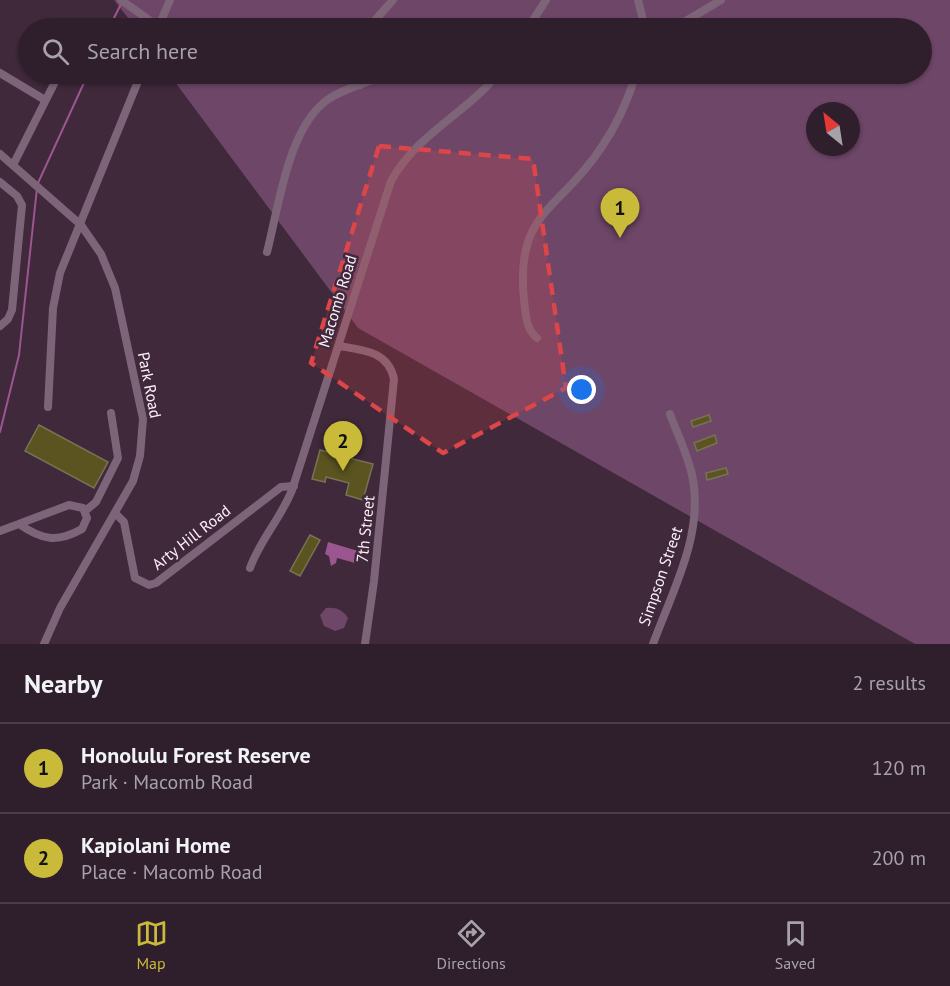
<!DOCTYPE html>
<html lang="en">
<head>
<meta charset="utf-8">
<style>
  :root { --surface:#2f1f2c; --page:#3b2c38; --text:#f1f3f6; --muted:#a7a2a9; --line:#4a3d48; --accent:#c9ba3a }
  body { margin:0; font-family:"PT Sans",sans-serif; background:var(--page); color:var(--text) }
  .compass { position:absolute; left:806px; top:102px; width:54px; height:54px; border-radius:50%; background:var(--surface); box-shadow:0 2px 4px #0004; rotate:330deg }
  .you { position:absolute; left:582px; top:390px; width:21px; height:21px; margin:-15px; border:4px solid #fff; border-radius:50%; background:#1a73e8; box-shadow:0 0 0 9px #1a73e833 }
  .badge { display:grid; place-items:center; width:39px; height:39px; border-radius:50%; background:var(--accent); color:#111; font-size:20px; font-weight:700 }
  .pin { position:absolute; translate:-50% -50px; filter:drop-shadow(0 2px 3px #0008) }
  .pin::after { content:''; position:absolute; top:32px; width:21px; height:18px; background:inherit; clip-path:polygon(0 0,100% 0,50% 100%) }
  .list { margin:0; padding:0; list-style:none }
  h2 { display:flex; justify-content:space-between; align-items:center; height:78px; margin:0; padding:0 24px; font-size:26px }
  h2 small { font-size:20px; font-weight:400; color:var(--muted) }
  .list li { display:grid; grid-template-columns:39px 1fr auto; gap:18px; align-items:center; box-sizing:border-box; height:90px; padding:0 24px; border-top:2px solid var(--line) }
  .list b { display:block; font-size:22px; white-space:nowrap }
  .list p { margin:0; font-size:20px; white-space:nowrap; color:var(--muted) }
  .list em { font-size:20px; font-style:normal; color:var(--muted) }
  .icon { flex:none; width:33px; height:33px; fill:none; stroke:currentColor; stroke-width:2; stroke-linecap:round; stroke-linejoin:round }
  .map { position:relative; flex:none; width:950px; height:644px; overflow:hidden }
  .search { position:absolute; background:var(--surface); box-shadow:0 2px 4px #0004; left:18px; right:18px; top:18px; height:66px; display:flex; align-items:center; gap:15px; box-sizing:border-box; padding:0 21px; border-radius:33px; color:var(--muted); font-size:22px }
  .sheet { height:258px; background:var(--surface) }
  nav { display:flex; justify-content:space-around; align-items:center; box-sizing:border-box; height:84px; border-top:2px solid var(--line); background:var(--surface); font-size:16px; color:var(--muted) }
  nav a { display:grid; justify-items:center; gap:3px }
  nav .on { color:var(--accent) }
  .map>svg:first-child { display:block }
  .green { fill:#6e4667; fill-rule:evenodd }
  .water { fill:#9b5690 }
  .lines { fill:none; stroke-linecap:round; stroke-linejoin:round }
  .stream { stroke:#9b5690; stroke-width:2 }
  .building { fill:#5b5421; stroke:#767355; stroke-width:1.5 }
  .minor { stroke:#7e6479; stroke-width:8 }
  .marked { fill:#dc4648; fill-opacity:0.2; stroke:#dc4648; stroke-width:4.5; stroke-dasharray:12 8; stroke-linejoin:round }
  .labels { text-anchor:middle; stroke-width:5; stroke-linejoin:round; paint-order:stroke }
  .street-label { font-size:16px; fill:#fdeefa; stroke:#3f293b }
</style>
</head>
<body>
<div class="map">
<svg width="950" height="644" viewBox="0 0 950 644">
  <rect width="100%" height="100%" fill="#3f293b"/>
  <!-- green -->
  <g class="green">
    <path d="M114 0H950V644H915L358 328 169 74H922V28H136ZM815 111H851V147H815Z"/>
    <path d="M326 608C336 607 343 610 348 618L344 628 335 631 324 626 320 615Z"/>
  </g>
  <!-- water -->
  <polygon class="water" points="328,542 358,551 355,563 337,558 336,563 331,566 329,556 325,554"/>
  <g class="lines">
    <!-- stream -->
    <g class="stream">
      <polyline points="109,28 122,2"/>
      <polyline points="38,183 88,74"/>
      <polyline points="0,432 19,355 37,188"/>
    </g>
  </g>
  <!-- building -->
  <g class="building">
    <polygon points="709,415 711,421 693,427 691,421"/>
    <polygon points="39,425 108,462 94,488 25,451"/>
    <polygon points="715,435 717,443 697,451 694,443"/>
    <polygon points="333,448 346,452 345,457 373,464 363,500 346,495 349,483 326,477 325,482 312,479 320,450 332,453"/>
    <polygon points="726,468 728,474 707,480 706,473"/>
    <polygon points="310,535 320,540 300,576 290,571"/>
  </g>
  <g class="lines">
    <!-- minor -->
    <g class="minor">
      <polyline points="121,0 159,27"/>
      <polyline points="638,0 645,28"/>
      <polyline points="158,28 170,0"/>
      <polyline points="368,28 393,0"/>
      <polyline points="528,28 546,0"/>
      <polyline points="674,28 721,0"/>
      <polyline points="0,73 45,100"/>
      <polyline points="355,74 360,85"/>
      <polyline points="0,154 81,225 101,254 115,288 143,419 140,456 133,481 60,608 44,644"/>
      <polyline points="13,165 59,74"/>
      <polyline points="0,182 17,196 22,205 12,310 8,319 0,326"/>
      <path d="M267 252C279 206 288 125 330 98 348 87 371 81 390 74"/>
      <path d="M537 338C525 328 526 314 524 300 515 210 559 212 601 148 617 125 628 100 636 74"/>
      <path d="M339 346C363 350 388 351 394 379L374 581 365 644"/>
      <polyline points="48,407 53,308 60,273 141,74"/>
      <polyline points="85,511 96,502 118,458 111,413"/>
      <polyline points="115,513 124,522 135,578 149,585 156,583 281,487 294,486"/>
      <path d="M0 531 69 505 83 508 87 518 82 529C57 543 42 540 19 524"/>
      <path d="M250 568C260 540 281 518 292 490L391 181C418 133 464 115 498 74"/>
      <path d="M653 644C672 592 703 536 693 480 689 457 678 436 670 414"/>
    </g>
  </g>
  <!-- marked area -->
  <path class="marked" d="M379 146 533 159 566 388 443 453 311 363Z"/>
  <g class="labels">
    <!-- street labels -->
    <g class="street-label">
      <text transform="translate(337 301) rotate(-73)" y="6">Macomb Road</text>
      <text transform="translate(150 385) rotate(79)" y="6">Park Road</text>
      <text transform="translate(365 529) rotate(-84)" y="6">7th Street</text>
      <text transform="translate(191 537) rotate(-38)" y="6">Arty Hill Road</text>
      <text transform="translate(660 576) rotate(-71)" y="6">Simpson Street</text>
    </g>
  </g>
</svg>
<svg class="compass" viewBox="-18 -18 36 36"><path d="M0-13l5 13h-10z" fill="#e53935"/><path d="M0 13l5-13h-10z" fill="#a7a2a9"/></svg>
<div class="you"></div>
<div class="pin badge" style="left:620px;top:238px">1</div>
<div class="pin badge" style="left:343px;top:471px">2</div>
<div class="search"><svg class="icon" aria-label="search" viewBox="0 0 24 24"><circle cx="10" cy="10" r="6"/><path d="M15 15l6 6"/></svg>Search here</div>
</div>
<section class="sheet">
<h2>Nearby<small>2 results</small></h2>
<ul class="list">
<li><span class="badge">1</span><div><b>Honolulu Forest Reserve</b><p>Park · Macomb Road</p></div><em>120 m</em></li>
<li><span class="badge">2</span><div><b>Kapiolani Home</b><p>Place · Macomb Road</p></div><em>200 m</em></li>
</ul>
</section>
<nav>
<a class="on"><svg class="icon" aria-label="map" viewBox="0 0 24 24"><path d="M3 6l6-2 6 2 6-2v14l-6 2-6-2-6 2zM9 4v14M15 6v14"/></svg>Map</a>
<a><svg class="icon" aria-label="directions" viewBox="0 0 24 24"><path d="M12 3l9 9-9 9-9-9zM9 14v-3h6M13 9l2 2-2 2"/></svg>Directions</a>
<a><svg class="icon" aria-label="saved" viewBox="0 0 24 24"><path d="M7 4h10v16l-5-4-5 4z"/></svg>Saved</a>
</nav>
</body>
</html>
